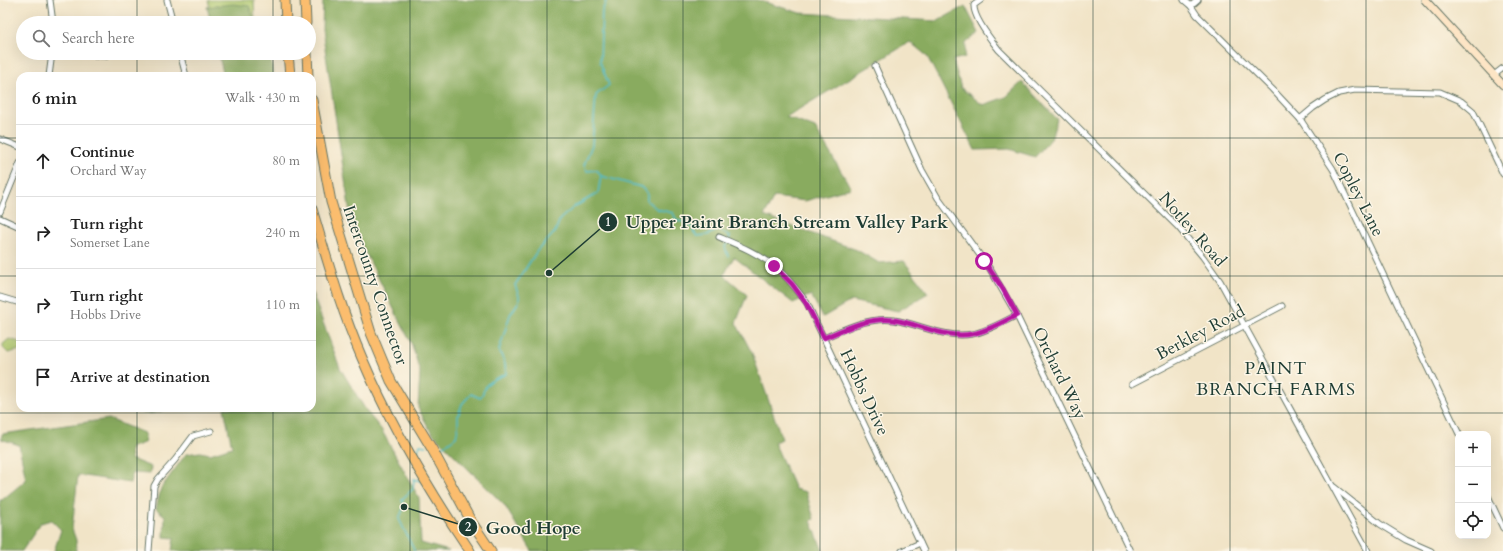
<!DOCTYPE html>
<html lang="en">
<head>
<meta charset="utf-8">
<style>
  :root { --surface:#fff; --page:#f2f2f2; --text:#222; --muted:#767676; --line:#e0e0e0 }
  body { margin:0; font-family:Cardo,serif; background:var(--page); color:var(--text) }
  .controls { position:absolute; right:12px; bottom:12px; display:grid; overflow:hidden; border-radius:8px; box-shadow:0 4px 16px #0002 }
  .controls button { width:36px; height:36px; display:grid; place-items:center; padding:0; border:0; border-bottom:1px solid var(--line); background:var(--surface); color:var(--text); font:20px sans-serif }
  .stop { position:absolute; width:12px; height:12px; margin:-9px; border:3px solid #b5179e; border-radius:50%; background:#fff }
  .stop.end { background:#b5179e; border-color:#fff; box-shadow:0 1px 4px #0008 }
  .list { margin:0; padding:0; list-style:none }
  h2 { display:flex; justify-content:space-between; align-items:center; height:52px; margin:0; padding:0 16px; font-size:17px }
  h2 small { font-size:13px; font-weight:400; color:var(--muted) }
  .list li { display:grid; grid-template-columns:26px 1fr auto; gap:12px; align-items:center; box-sizing:border-box; height:72px; padding:0 16px; border-top:1px solid var(--line) }
  .list b { display:block; font-size:15px; white-space:nowrap }
  .list p { margin:0; font-size:13px; white-space:nowrap; color:var(--muted) }
  .list em { font-size:13px; font-style:normal; color:var(--muted) }
  .icon { flex:none; width:22px; height:22px; fill:none; stroke:currentColor; stroke-width:2; stroke-linecap:round; stroke-linejoin:round }
  .map { position:relative; flex:none; width:1503px; height:551px; overflow:hidden }
  .search { position:absolute; background:var(--surface); box-shadow:0 4px 16px #0002; left:16px; top:16px; width:300px; height:44px; display:flex; align-items:center; gap:10px; box-sizing:border-box; padding:0 14px; border-radius:22px; color:var(--muted); font-size:15px }
  .panel { position:absolute; background:var(--surface); box-shadow:0 4px 16px #0002; left:16px; top:72px; width:300px; height:340px; border-radius:12px }
  .map>svg:first-child { display:block }
  .green { fill:#acc66b; stroke:#668250 }
  .forest { fill:#89ab5f; stroke:#54744a }
  .lines { fill:none; stroke-linecap:round; stroke-linejoin:round }
  .stream { stroke:#4fbcc8; stroke-width:1.5 }
  .street-casing { stroke:#687767; stroke-width:7 }
  .secondary-casing { stroke:#687767; stroke-width:9 }
  .highway-casing { stroke:#687767; stroke-width:11 }
  .street { stroke:#fff; stroke-width:5 }
  .secondary { stroke:#fde5c5; stroke-width:7 }
  .highway { stroke:#fbbd6e; stroke-width:9 }
  .route { stroke:#b5179e; stroke-width:5 }
  .grid { fill:none; stroke:#1f3d34; stroke-width:1; stroke-opacity:0.55 }
  .labels { text-anchor:middle; stroke-width:3; stroke-linejoin:round; paint-order:stroke }
  .street-label { font-size:17px; fill:#1f3d34; stroke:#fcf5e5 }
  .neighbourhood-label { font-size:18px; letter-spacing:1px; fill:#1f3d34; stroke:#fcf5e5 }
  .leader { fill:none; stroke:#1f3d34; stroke-width:1.5 }
  .callout-dot { fill:#1f3d34; stroke:#fcf5e5; stroke-width:1.5 }
  .mark-label { font-size:12px; text-anchor:middle; font-weight:bold; fill:#fff }
  .callout-label { font-size:18px; text-anchor:middle; font-weight:bold; fill:#1f3d34; stroke:#fcf5e5; stroke-width:3; stroke-linejoin:round; paint-order:stroke }
</style>
</head>
<body>
<div class="map">
<svg width="1503" height="551" viewBox="0 0 1503 551">
  <rect width="100%" height="100%" fill="#fcf5e5"/>
  <filter id="ink" filterUnits="userSpaceOnUse"><feTurbulence type="fractalNoise" baseFrequency=".025" numOctaves="2"/><feDisplacementMap in="SourceGraphic" scale="8" xChannelSelector="R" yChannelSelector="G"/><feConvolveMatrix kernelMatrix="1 2 1 2 8 2 1 2 1" color-interpolation-filters="sRGB"/></filter>
  <filter id="wash" filterUnits="userSpaceOnUse"><feTurbulence type="fractalNoise" baseFrequency=".012" numOctaves="4" result="noise"/><feDisplacementMap in="SourceGraphic" scale="16" xChannelSelector="R" yChannelSelector="G"/><feGaussianBlur stdDeviation="0.9" result="paint"/><feColorMatrix in="noise" values="0 0 0 0 0 0 0 0 0 0 0 0 0 0 0 0 0 1.4 0 .05"/><feComposite in="paint" operator="in"/></filter>
  <g filter="url(#wash)">
    <rect width="100%" height="100%" fill="#f1e4c7"/>
    <!-- green -->
    <g class="green">
      <polygon points="208,0 254,0 255,23 213,23"/>
      <polygon points="9,339 20,342 20,350 8,353 3,348 3,344"/>
    </g>
    <!-- forest -->
    <g class="forest">
      <polygon points="323,0 758,0 800,13 938,21 965,6 979,33 966,43 965,57 953,60 961,88 983,105 1006,97 1022,82 1057,119 1051,139 1035,157 1009,149 975,150 927,56 910,42 786,117 815,128 851,188 805,201 774,197 764,216 857,250 879,263 904,261 928,293 898,311 851,301 823,317 811,295 793,303 734,257 724,275 747,295 736,323 752,353 782,439 774,442 795,489 806,492 814,519 811,521 823,551 532,551 505,506 431,432 418,408 420,372 412,345 352,226 322,29"/>
      <polygon points="233,4 249,6 256,23 211,23 207,7"/>
      <polygon points="218,53 269,53 271,59 273,76 224,76"/>
      <polygon points="312,293 340,368 367,412 381,429 419,498 421,543 449,551 172,551 174,538 164,537 165,516 156,509 161,488 186,454 200,452 210,454 232,447 224,408 312,408 312,372 318,366 312,356"/>
      <path d="M137 408H172C162 410 144 419 137 408Z"/>
      <polygon points="109,419 144,433 146,442 130,448 131,459 151,467 150,474 132,473 130,483 78,475 72,529 76,540 76,551 54,551 61,530 51,520 41,523 22,551 0,551 0,500 2,500 26,480 19,445 1,439 2,434"/>
    </g>
    <g class="lines">
      <!-- stream -->
      <g class="stream">
        <polyline points="601,176 641,187 647,193 647,201 657,209 673,213 677,221 686,222 694,229 693,231 697,236 707,235 718,230 730,236 729,239"/>
        <polyline points="727,243 725,247 728,256"/>
        <path d="M436 447 441 448 456 437 458 427V416L462 404 471 394 480 398C483 394 484 390 486 386 489 380 500 377 506 374L505 364 499 350 510 315 519 301V296L515 285 537 251 555 232 560 219 574 207 598 193 601 176 597 170 587 171 584 165 592 145 596 95 609 85 600 62 602 11 606 2 605 0"/>
        <polyline points="422,467 417,453 420,445 426,446"/>
        <polyline points="414,551 414,550 399,519 404,507 402,499 413,489 414,479 421,481"/>
      </g>
    </g>
  </g>
  <g filter="url(#ink)">
    <g class="lines">
      <defs>
        <g id="street">
          <polyline points="50,0 53,23"/>
          <polyline points="167,0 173,23"/>
          <path d="M981 0 974 5C973 17 991 40 999 50L1178 227 1203 257 1220 281 1368 551"/>
          <polyline points="1184,0 1191,6 1197,15 1272,89 1300,119 1333,169 1459,434"/>
          <polyline points="1191,6 1198,0"/>
          <polyline points="52,53 105,56"/>
          <polyline points="180,53 186,76"/>
          <polyline points="875,66 922,170 938,198 990,269 1015,312 1130,551"/>
          <polyline points="1494,75 1503,68"/>
          <polyline points="49,76 52,53"/>
          <polyline points="1300,119 1313,108 1325,100 1339,93 1355,90 1440,92 1461,101 1473,111 1503,174"/>
          <polyline points="0,139 20,147"/>
          <polyline points="0,212 20,163"/>
          <polyline points="0,218 20,227"/>
          <path d="M719 237C738 245 758 253 774 266 787 276 797 290 807 303L924 551"/>
          <polyline points="0,297 20,303"/>
          <path d="M824 338C847 328 869 317 894 320 920 324 946 339 972 334 988 331 1003 322 1017 315"/>
          <polyline points="1132,384 1282,306"/>
          <polyline points="1334,487 1380,524 1406,540 1431,551"/>
          <polyline points="1488,496 1503,528"/>
          <polyline points="149,551 154,486 158,479 175,460 193,436 211,431"/>
          <polyline points="902,551 920,543"/>
        </g>
        <polyline id="secondary" points="1425,0 1503,85"/>
        <g id="highway">
          <polyline points="285,0 286,23"/>
          <polyline points="305,0 306,23"/>
          <polyline points="288,53 290,76"/>
          <polyline points="307,53 308,76"/>
          <polyline points="312,100 331,202 371,333 391,381 432,449 471,521 491,551"/>
          <path d="M312 209C327 259 341 310 362 358 391 426 429 490 470 551"/>
        </g>
      </defs>
      <!-- street casing -->
      <use href="#street" class="street-casing"/>
      <!-- secondary casing -->
      <use href="#secondary" class="secondary-casing"/>
      <!-- highway casing -->
      <use href="#highway" class="highway-casing"/>
      <!-- street -->
      <use href="#street" class="street"/>
      <!-- secondary -->
      <use href="#secondary" class="secondary"/>
      <!-- highway -->
      <use href="#highway" class="highway"/>
    </g>
  </g>
  <g class="lines" filter="url(#ink)">
    <!-- route -->
    <path class="route" d="M774 266 792 284 806 303 824 338C847 328 869 317 894 320 920 324 946 339 972 334 988 331 1003 322 1017 315L1003 289 984 261"/>
  </g>
  <!-- grid -->
  <path class="grid" d="M137 0V23M273 0V23M410 0V551M547 0V551M683 0V551M820 0V551M956 0V551M1093 0V551M1230 0V551M1366 0V551M137 53V76M273 53V76M0 138H20M312 138H1503M0 276H20M312 276H1503M137 408V551M273 408V551M0 413H1503"/>
  <g class="labels">
    <!-- street labels -->
    <g class="street-label">
      <text transform="translate(1359 194) rotate(63)" y="6">Copley Lane</text>
      <text transform="translate(1193 229) rotate(49)" y="6">Notley Road</text>
      <text transform="translate(376 285) rotate(71)" y="6">Intercounty Connector</text>
      <text transform="translate(1200 332) rotate(-28)" y="6">Berkley Road</text>
      <text transform="translate(1060 373) rotate(64)" y="6">Orchard Way</text>
      <text transform="translate(865 392) rotate(65)" y="6">Hobbs Drive</text>
    </g>
    <!-- neighbourhood labels -->
    <g class="neighbourhood-label">
      <text x="1276" y="374">PAINT<tspan x="1276" dy="21">BRANCH FARMS</tspan></text>
    </g>
  </g>
  <!-- callouts -->
  <path class="leader" d="M549 273L608 222M404 507L468 527"/>
  <g class="callout-dot">
    <circle cx="549" cy="273" r="4"/>
    <circle cx="404" cy="507" r="4"/>
    <circle cx="608" cy="222" r="10"/>
    <circle cx="468" cy="527" r="10"/>
  </g>
  <g class="mark-label">
    <text x="608" y="226">1</text>
    <text x="468" y="531">2</text>
  </g>
  <g class="callout-label">
    <text x="787" y="228">Upper Paint Branch Stream Valley Park</text>
    <text x="533" y="534">Good Hope</text>
  </g>
</svg>
<div class="controls">
<button>+</button>
<button>−</button>
<button><svg class="icon" aria-label="locate" viewBox="0 0 24 24"><circle cx="12" cy="12" r="6"/><path d="M12 2v4M12 18v4M2 12h4M18 12h4"/></svg></button>
</div>
<div class="stop" style="left:984px;top:261px"></div>
<div class="stop end" style="left:774px;top:266px"></div>
<div class="search"><svg class="icon" aria-label="search" viewBox="0 0 24 24"><circle cx="10" cy="10" r="6"/><path d="M15 15l6 6"/></svg>Search here</div>
<section class="panel">
<h2>6 min<small>Walk · 430 m</small></h2>
<ul class="list">
<li><svg class="icon" aria-label="ahead" viewBox="0 0 24 24"><path d="M12 20V5M6 11l6-6 6 6"/></svg><div><b>Continue</b><p>Orchard Way</p></div><em>80 m</em></li>
<li><svg class="icon" aria-label="right" viewBox="0 0 24 24"><path d="M7 20v-9h11M14 6l5 5-5 5"/></svg><div><b>Turn right</b><p>Somerset Lane</p></div><em>240 m</em></li>
<li><svg class="icon" aria-label="right" viewBox="0 0 24 24"><path d="M7 20v-9h11M14 6l5 5-5 5"/></svg><div><b>Turn right</b><p>Hobbs Drive</p></div><em>110 m</em></li>
<li><svg class="icon" aria-label="arrive" viewBox="0 0 24 24"><path d="M6 21V4h12l-3 4 3 4H6"/></svg><div><b>Arrive at destination</b></div></li>
</ul>
</section>
</div>
</body>
</html>
